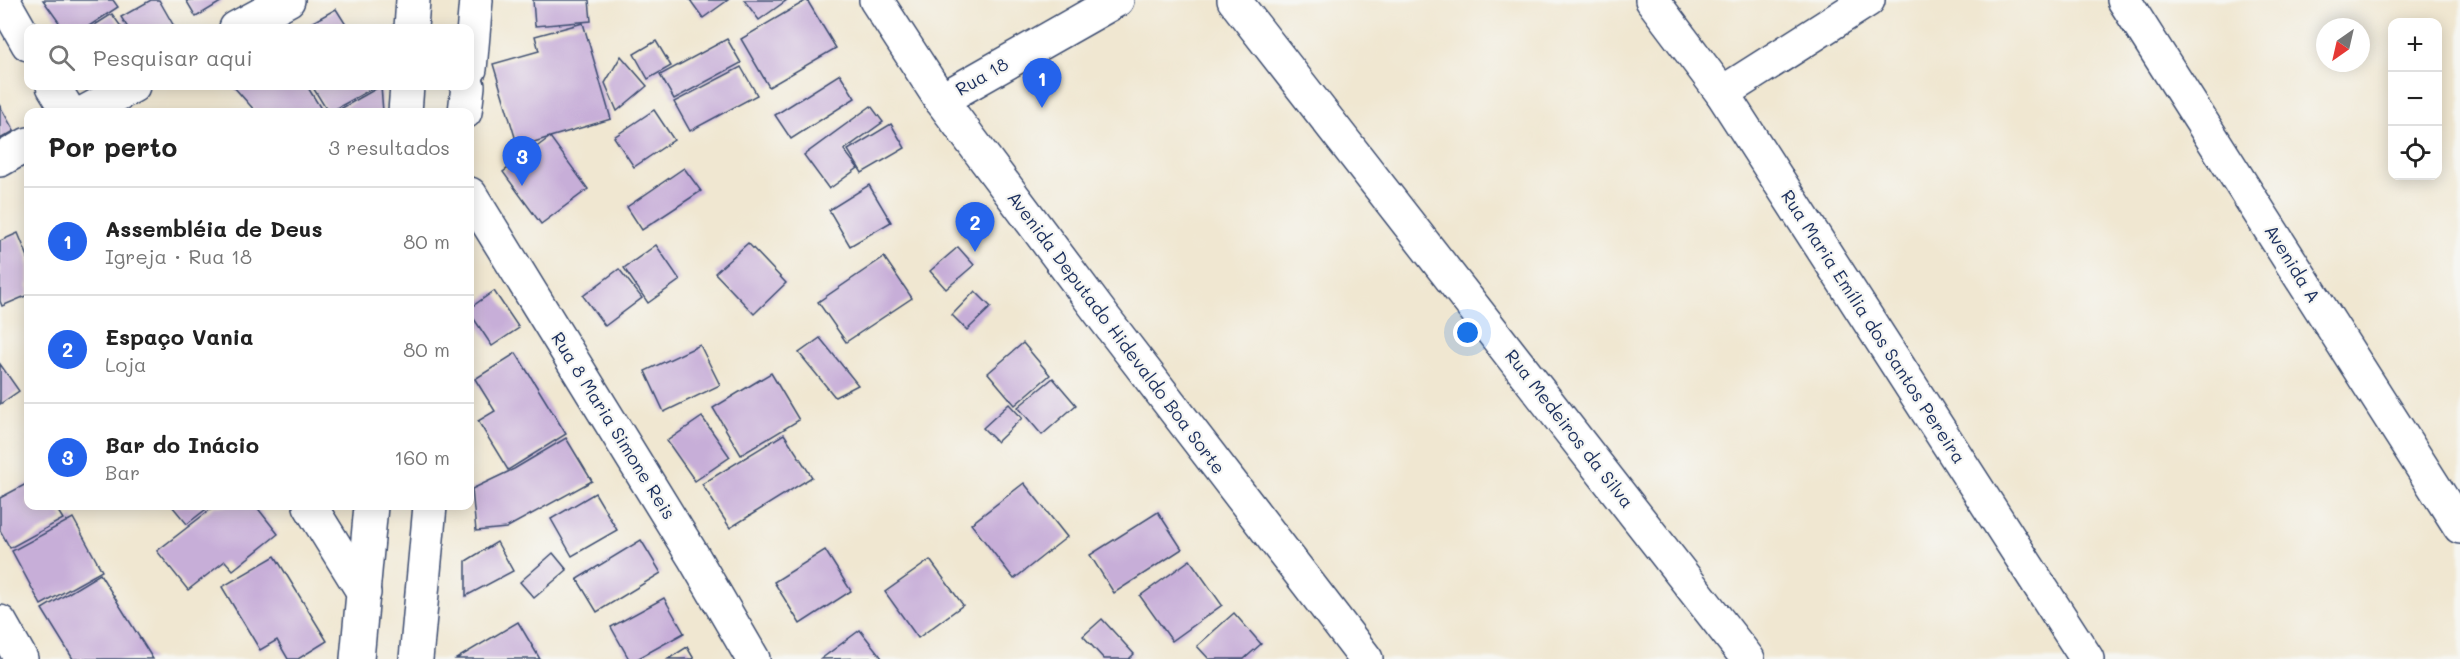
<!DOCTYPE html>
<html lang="pt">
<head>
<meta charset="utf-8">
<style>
  :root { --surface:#fff; --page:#f2f2f2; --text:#222; --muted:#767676; --line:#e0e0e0; --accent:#2563eb }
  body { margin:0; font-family:Mali,sans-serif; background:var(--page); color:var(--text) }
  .controls { position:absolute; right:18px; top:18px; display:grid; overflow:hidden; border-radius:12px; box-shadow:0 3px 15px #0003 }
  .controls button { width:54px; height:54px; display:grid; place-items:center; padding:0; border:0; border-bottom:2px solid var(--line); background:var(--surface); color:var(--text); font:30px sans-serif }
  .compass { position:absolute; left:2316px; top:18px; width:54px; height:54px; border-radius:50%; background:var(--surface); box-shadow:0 3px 15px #0003; rotate:214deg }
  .you { position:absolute; left:1468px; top:333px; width:21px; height:21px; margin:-15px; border:4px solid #fff; border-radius:50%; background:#1a73e8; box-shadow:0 0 0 9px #1a73e833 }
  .badge { display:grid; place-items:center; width:39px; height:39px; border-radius:50%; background:var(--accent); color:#fff; font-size:20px; font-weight:700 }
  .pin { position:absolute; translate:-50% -50px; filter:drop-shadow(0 2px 3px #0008) }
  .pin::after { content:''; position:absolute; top:32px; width:21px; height:18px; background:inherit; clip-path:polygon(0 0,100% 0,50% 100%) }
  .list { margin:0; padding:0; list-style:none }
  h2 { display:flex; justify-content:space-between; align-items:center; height:78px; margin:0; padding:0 24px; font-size:26px }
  h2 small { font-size:20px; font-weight:400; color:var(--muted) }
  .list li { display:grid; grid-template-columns:39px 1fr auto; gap:18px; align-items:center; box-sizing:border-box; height:108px; padding:0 24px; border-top:2px solid var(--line) }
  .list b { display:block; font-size:22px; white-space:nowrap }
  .list p { margin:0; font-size:20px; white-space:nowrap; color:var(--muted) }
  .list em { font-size:20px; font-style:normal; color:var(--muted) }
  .icon { flex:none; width:33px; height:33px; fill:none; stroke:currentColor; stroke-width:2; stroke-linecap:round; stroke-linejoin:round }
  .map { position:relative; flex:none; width:2460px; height:659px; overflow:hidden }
  .search { position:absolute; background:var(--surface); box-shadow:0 3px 15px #0003; left:24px; top:24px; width:450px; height:66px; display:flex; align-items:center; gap:15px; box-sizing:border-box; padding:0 21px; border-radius:12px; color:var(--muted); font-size:22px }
  .panel { position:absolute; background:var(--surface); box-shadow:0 3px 15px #0003; left:24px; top:108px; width:450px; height:402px; border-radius:12px }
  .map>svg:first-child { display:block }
  .building { fill:#c7aed8 }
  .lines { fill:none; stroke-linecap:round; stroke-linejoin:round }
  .minor-casing { stroke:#3b4b6f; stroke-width:36 }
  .secondary-casing { stroke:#3b4b6f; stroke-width:36 }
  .minor { stroke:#fff; stroke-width:33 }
  .secondary { stroke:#fff; stroke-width:33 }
  .labels { text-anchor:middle; stroke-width:4.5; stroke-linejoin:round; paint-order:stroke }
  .street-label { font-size:18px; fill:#1b2f5e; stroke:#f6f6f2 }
</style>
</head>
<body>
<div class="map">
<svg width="2460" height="659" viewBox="0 0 2460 659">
  <rect width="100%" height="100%" fill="#f6f6f2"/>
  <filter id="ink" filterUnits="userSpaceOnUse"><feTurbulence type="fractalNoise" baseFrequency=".0167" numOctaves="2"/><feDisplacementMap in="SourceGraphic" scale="12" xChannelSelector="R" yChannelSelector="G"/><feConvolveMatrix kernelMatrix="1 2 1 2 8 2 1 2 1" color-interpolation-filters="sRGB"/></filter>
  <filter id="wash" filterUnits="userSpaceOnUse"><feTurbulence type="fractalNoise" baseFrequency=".008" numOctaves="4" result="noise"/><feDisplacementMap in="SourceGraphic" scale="24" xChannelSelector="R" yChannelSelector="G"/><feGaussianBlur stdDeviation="1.35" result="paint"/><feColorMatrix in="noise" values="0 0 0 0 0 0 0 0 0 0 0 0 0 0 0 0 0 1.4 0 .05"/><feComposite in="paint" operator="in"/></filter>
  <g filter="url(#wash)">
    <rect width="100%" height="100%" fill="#f0e7d1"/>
    <g id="blocks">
      <!-- building -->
      <g class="building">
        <polygon points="43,0 113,0 118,7 86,28 63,28"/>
        <polygon points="151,0 159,0 175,28 128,28 121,17"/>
        <polygon points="186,0 224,0 196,17"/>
        <polygon points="533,0 589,0 591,21 535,26"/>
        <polygon points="690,0 728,0 703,18"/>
        <polygon points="744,0 787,0 759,20"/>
        <polygon points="807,0 836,48 769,87 741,39"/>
        <polygon points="336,9 348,28 302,28"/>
        <polygon points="112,14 122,28 90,28"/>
        <polygon points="583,23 611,119 550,137 588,189 541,224 503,172 550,137 518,147 493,64 539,51 535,36"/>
        <polygon points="727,39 741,63 674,99 660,75"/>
        <polygon points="656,41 671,66 648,79 634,54"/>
        <polygon points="621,56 647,86 617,111 605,83"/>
        <polygon points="741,67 757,95 690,131 674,102"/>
        <polygon points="840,74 855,98 791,139 775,115"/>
        <polygon points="233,86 307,86 323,112 256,112"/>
        <polygon points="312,86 377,86 330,112 328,112"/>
        <polygon points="381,86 383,112 335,112"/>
        <polygon points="0,106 14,131 0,139"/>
        <polygon points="871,106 883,122 844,150 858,168 829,189 804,155"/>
        <polygon points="654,110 674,140 634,167 614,137"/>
        <polygon points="891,124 905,148 862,173 848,150"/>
        <polygon points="684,168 701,191 642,230 627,207"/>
        <polygon points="869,185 891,222 850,246 829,210"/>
        <polygon points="18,233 28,257 28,295 2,306 0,301 0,241"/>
        <polygon points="748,243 786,283 754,314 715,273"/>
        <polygon points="656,245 680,280 648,303 624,268"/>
        <polygon points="958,247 974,265 946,289 930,271"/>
        <polygon points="884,257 912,298 846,342 818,302"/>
        <polygon points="619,269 642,298 605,326 583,296"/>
        <polygon points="494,291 519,328 492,346 470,313 470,308"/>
        <polygon points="975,291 991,307 967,330 952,315"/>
        <polygon points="820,338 858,385 835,397 799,353"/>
        <polygon points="1023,343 1050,375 1015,405 988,373"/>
        <polygon points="700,345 720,385 664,412 645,371"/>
        <polygon points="516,353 566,434 508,470 478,421 495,411 475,379"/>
        <polygon points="0,364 19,391 0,404"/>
        <polygon points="771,373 799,420 741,455 713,408"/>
        <polygon points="1053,378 1076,405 1042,435 1018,407"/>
        <polygon points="1009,404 1022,418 997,442 983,428"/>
        <polygon points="702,417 730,457 695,481 667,441"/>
        <polygon points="784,434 812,477 730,528 702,484"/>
        <polygon points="566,438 592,481 506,528 476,531 472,489 514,469"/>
        <polygon points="28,483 28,506 55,506 63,519 10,548 0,530 0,498"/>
        <polygon points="1024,483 1067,537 1014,579 971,524"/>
        <polygon points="595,493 617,530 572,556 551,519"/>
        <polygon points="172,506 210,506 187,524"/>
        <polygon points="215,506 256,506 278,534 233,570 225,561 188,590 157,551"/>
        <polygon points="1158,512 1182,549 1114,593 1090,555"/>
        <polygon points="73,518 102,571 41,605 12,551"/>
        <polygon points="641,540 661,573 597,612 577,579"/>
        <polygon points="497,542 513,571 466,596 466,561"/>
        <polygon points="825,550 851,591 800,624 774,582"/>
        <polygon points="553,553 567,570 534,598 520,582"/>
        <polygon points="275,556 327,641 298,659 288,659 277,640 260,650 222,587"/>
        <polygon points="930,560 963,605 918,638 885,592"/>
        <polygon points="1190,560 1222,605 1172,641 1140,596"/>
        <polygon points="100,574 153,659 73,659 42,609"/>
        <polygon points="664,598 684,633 637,659 629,659 611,627"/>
        <polygon points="1234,613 1261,644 1244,659 1209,659 1197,646"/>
        <polygon points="1102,619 1134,654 1129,659 1104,659 1083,636"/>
        <polygon points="518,622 540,659 456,659"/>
        <polygon points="860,630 882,658 821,659"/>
        <polygon points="687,647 694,659 668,659"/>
      </g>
    </g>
  </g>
  <g filter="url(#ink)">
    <use href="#blocks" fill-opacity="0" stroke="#3b4b6f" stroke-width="1.5"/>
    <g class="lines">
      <defs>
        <g id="minor">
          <polyline points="3,0 28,44"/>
          <polyline points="1234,0 1748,659"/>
          <polyline points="1652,0 1722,93 2087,659"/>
          <polyline points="2124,0 2460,527"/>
          <polyline points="236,28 288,0"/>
          <polyline points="53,86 69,112"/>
          <polyline points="1722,93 1868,0"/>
          <polyline points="941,100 1117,0"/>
          <polyline points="85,112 133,86"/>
          <polyline points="0,160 28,144"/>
          <polyline points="470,194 693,556 753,659"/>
          <polyline points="310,506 364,593"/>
          <polyline points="0,622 21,659"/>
        </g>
        <g id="secondary">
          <polyline points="876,0 941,100 1105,319 1366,659"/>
          <polyline points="411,28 413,0"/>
          <polyline points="470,69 476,0"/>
          <polyline points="405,112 407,86"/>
          <polyline points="465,112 468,86"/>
          <polyline points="357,659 371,506"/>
          <polyline points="416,659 430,506"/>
        </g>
      </defs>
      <!-- minor casing -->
      <use href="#minor" class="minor-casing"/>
      <!-- secondary casing -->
      <use href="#secondary" class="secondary-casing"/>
      <!-- minor -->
      <use href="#minor" class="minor"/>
      <!-- secondary -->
      <use href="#secondary" class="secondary"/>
    </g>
  </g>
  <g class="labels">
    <!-- street labels -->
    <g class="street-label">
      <text transform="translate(982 77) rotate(-30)" y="6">Rua 18</text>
      <text transform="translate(2292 264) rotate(58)" y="6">Avenida A</text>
      <text transform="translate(1873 327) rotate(57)" y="6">Rua Maria Emília dos Santos Pereira</text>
      <text transform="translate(1116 333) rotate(53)" y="6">Avenida Deputado Hidevaldo Boa Sorte</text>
      <text transform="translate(613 426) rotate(58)" y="6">Rua 8 Maria Simone Reis</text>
      <text transform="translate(1569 429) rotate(52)" y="6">Rua Medeiros da Silva</text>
    </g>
  </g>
</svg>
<div class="controls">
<button>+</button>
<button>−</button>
<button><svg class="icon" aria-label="locate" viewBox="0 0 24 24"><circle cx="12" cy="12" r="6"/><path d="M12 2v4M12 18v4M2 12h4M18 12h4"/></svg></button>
</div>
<svg class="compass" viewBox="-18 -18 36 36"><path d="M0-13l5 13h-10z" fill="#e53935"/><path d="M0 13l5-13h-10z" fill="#767676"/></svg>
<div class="you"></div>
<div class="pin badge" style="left:1042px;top:108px">1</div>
<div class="pin badge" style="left:975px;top:252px">2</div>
<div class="pin badge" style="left:522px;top:186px">3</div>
<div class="search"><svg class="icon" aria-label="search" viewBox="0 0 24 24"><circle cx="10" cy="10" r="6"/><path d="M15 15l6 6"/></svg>Pesquisar aqui</div>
<section class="panel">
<h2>Por perto<small>3 resultados</small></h2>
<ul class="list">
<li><span class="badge">1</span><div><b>Assembléia de Deus</b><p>Igreja · Rua 18</p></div><em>80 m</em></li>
<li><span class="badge">2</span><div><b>Espaço Vania</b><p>Loja</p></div><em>80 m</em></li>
<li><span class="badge">3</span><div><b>Bar do Inácio</b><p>Bar</p></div><em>160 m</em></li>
</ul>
</section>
</div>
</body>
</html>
